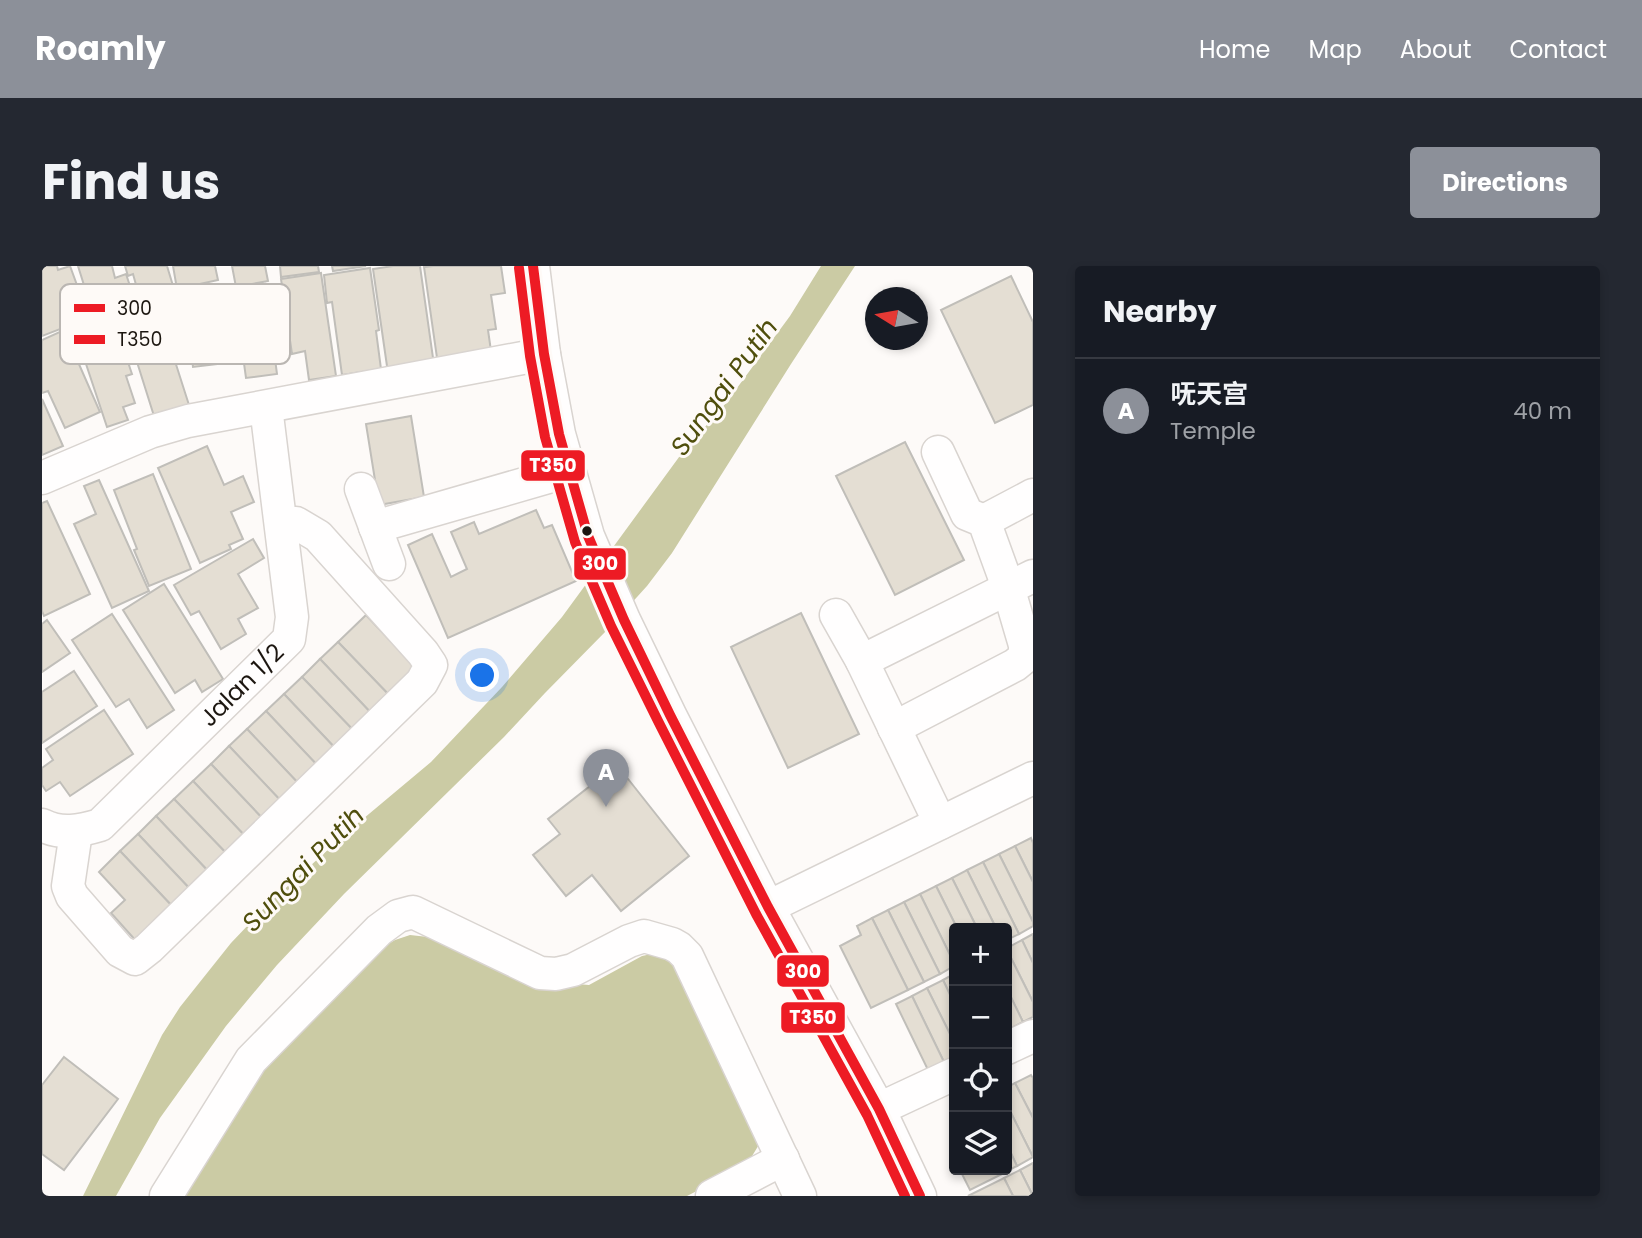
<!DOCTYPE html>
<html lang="en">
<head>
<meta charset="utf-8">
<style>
  :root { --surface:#171b24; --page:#242831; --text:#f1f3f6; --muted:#9ea1a6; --line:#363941; --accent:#8c9099 }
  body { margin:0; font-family:Poppins,"Noto Sans SC",sans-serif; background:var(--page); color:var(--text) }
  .controls { position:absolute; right:21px; bottom:21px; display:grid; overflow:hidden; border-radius:7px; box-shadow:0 4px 10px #0003 }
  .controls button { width:63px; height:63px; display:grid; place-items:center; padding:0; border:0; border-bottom:2px solid var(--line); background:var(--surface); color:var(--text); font:35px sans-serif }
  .compass { position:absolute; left:823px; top:21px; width:63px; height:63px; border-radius:50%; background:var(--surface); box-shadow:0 4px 10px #0003; rotate:281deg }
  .you { position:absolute; left:441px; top:410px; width:24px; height:24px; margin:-18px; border:5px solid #fff; border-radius:50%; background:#1a73e8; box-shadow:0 0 0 10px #1a73e833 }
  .badge { display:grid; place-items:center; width:46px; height:46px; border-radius:50%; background:var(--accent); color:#fff; font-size:23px; font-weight:700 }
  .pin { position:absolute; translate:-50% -58px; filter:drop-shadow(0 2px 4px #0008) }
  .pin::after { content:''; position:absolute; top:37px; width:24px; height:21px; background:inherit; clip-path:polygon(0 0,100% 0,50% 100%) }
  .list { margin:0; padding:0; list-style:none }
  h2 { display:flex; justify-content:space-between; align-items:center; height:91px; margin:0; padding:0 28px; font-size:30px }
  h2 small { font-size:23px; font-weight:400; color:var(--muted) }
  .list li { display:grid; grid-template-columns:46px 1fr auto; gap:21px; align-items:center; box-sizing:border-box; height:105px; padding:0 28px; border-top:2px solid var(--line) }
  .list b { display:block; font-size:26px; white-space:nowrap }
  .list p { margin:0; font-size:23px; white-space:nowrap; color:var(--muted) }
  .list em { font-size:23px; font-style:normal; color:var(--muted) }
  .icon { flex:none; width:38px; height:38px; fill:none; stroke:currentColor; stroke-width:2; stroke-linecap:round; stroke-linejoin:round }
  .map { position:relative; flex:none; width:991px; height:930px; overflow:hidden; border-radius:7px }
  header { display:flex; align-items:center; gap:42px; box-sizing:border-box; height:98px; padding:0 35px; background:var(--accent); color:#fff }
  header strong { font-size:33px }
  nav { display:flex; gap:38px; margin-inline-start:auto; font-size:24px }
  .intro { display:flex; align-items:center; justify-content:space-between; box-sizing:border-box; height:168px; padding:0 42px }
  h1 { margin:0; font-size:49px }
  .button { padding:18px 32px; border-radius:7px; background:var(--accent); color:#fff; font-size:24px; font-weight:700 }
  main { display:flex; gap:42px; padding:0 42px }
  aside { flex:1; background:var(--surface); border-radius:7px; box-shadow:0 4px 10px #0003 }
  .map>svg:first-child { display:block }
  .water { fill:#cbcba4 }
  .building { fill:#e4ded3; stroke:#c0beb9; stroke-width:2 }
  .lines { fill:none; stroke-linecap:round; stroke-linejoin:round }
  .minor-casing { stroke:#d9d4d0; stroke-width:35 }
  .minor { stroke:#fffefe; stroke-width:32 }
  .bus-1-casing { stroke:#fefaf7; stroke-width:16 }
  .bus-2-casing { stroke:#fefaf7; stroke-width:16 }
  .bus-1 { stroke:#ed1b24; stroke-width:10 }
  .bus-2 { stroke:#ed1b24; stroke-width:10 }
  .bus-dot { fill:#1c1610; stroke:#fefaf7; stroke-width:2.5 }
  .labels { text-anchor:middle; stroke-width:6; stroke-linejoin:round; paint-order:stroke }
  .street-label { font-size:24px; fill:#1c1610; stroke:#fefaf7 }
  .water-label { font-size:26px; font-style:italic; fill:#4f4e0c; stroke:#fefaf7 }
  .key { fill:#fefaf7; stroke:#bab6b2; stroke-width:2 }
  .key-label { font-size:19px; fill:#1c1610 }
  .line-badge { stroke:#fefaf7; stroke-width:2.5 }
  .badge-label { font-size:19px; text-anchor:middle; font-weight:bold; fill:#fff }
</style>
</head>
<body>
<header>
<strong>Roamly</strong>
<nav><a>Home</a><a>Map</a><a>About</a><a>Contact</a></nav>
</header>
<div class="intro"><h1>Find us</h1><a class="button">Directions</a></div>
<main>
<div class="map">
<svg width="991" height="930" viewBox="0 0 991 930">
  <rect width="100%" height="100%" fill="#fdfaf8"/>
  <!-- water -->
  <g class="water">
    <polygon points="779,0 813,0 749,98 630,287 605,320 566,363 503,427 462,471 302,628 235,699 184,760 118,852 74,930 41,930 120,769 138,741 189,677 226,638 309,563 389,496 460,421 520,351 640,187 684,137 748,50"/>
    <polygon points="368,669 386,671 400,676 487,714 547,719 600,690 614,687 632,692 718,877 707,895 690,907 645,930 140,930 222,802 338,683 353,674"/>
  </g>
  <!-- building -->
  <g class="building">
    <polygon points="0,0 15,0 16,4 28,0 47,52 0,70"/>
    <polygon points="36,0 70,0 73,12 84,8 93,35 51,48"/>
    <polygon points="83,0 125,0 132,23 98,33 91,8 86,10"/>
    <polygon points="131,0 173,0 176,14 135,23"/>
    <polygon points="190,0 223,0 226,15 194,21"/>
    <polygon points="238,0 276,0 277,6 239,11"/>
    <polygon points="290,0 324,0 291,5"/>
    <polygon points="351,0 378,0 392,99 346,107 331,3"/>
    <polygon points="391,0 459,0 463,27 449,29 454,63 446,64 450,92 396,99 382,1"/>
    <polygon points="328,2 337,64 334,65 339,103 300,109 290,36 285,37 282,9"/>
    <polygon points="279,7 294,110 267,114 263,85 250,88 239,13"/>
    <polygon points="969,10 991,56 991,139 953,157 899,44"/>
    <polygon points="223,18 235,108 204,112 197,61 189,62 184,24"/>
    <polygon points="181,19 185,51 179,52 185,97 151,101 146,63 139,64 134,25"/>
    <polygon points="124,27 135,62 130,64 138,87 131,89 147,139 112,150 95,96 89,98 72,44"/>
    <polygon points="69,46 90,108 84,110 93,137 81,141 86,154 65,161 31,59"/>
    <polygon points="22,64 58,146 23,162 6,125 0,127 0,74"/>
    <polygon points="0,133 21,180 0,189"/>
    <polygon points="369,150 382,231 337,239 324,158"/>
    <polygon points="863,176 922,294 853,329 794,210"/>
    <polygon points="165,180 182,219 201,210 212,236 189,246 201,273 187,279 189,283 158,297 116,202"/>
    <polygon points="111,208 149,303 107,320 92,284 95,283 72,224"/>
    <polygon points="57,214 107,325 70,342 32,258 54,248 42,220"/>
    <polygon points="5,235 48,328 2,350 0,345 0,237"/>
    <polygon points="494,244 502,262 510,259 534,315 406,372 366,279 390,268 409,311 425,303 409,266 432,256 437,268"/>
    <polygon points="211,273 222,292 196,308 216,342 196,353 204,368 179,383 157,345 149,349 132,319"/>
    <polygon points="122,318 181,413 160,426 153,414 133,427 81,344"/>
    <polygon points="759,347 817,468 746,502 689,381"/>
    <polygon points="70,348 132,444 105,462 87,433 74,441 30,374"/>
    <polygon points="324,349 377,405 349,431 296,376"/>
    <polygon points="5,354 28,387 0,406 0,358"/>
    <polygon points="296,376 349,431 331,449 278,393"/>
    <polygon points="278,393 331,449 313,466 260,411"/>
    <polygon points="32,405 55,440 0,477 0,426"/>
    <polygon points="260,411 313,466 295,484 242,428"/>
    <polygon points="242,428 295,484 277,501 224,445"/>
    <polygon points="62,444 91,488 28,530 18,516 4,525 0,519 0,502 11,494 4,483"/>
    <polygon points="224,445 277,501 258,519 205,463"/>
    <polygon points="205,463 258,519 240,536 187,480"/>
    <polygon points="187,480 240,536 222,554 169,498"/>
    <polygon points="169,498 222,554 204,571 151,515"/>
    <polygon points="575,499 647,590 579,645 550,609 524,630 491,589 518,568 506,553"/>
    <polygon points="151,515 204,571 186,589 132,533"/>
    <polygon points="132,533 186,589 167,606 114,550"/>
    <polygon points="114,550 167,606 149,624 96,568"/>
    <polygon points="96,568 149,624 131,641 78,585"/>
    <polygon points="989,572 991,577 991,616 973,580"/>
    <polygon points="973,580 991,616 991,656 957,588"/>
    <polygon points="78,585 131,641 95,676 69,647 83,634 57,606"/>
    <polygon points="957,588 991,656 991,660 977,668 941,596"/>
    <polygon points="941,596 977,668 965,674 965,662 954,662 925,604"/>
    <polygon points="925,604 954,662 935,662 910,612"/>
    <polygon points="910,612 935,662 915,662 894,620"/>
    <polygon points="894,620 915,662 912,662 912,697 878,628"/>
    <polygon points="878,628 912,697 912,700 898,708 862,636"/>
    <polygon points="862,636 898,708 882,716 846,644"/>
    <polygon points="846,644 882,716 866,724 830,652"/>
    <polygon points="830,652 866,724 829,742 798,680 819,669 815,660"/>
    <polygon points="991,668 991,697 980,674"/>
    <polygon points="980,674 991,697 991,736 965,684 965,682"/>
    <polygon points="965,684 991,736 991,751 981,756 965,723"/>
    <polygon points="912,708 912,737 901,714"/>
    <polygon points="901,714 912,737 912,776 885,722"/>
    <polygon points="885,722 912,776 912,791 902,796 870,730"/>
    <polygon points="965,723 981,756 966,764 965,762"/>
    <polygon points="870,730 902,796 886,804 854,738"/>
    <polygon points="22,791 76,833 22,904 0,888 0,819"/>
    <polygon points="989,809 991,812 991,852 973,817"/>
    <polygon points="973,817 991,852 991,891 965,839 965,821"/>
    <polygon points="965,839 991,891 975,900 965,879"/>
    <polygon points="965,879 975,900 960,908 958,904 965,904"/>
    <polygon points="991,897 991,930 978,904"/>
    <polygon points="918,904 958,904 960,908 928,924"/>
    <polygon points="978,904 991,930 971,930 962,912"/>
    <polygon points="962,912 971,930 926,930"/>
  </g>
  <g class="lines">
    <defs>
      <g id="minor">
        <polyline points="491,0 502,88 517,168 546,270 582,354 628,449 726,641 837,843 878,930"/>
        <polyline points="0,212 108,166 146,155 502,88"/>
        <polyline points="319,223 347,298"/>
        <polyline points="942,255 991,229"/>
        <polyline points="333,261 527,205"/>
        <polyline points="794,349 820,395 898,557"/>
        <polyline points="820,395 991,310"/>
        <polyline points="852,462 973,399 983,391 983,379 966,321 942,255 925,248 896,186"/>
        <path id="s1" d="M0 559C19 569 38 565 58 559L247 373 250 351 224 141"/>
        <polyline points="34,566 26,620 30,630 78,685 93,693 107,682 380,416 389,399 381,387 276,270 254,257 239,257"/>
        <polyline points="726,641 991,512"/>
        <polyline points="965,782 991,770"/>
        <polyline points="837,843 912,808"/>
        <polyline points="124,930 209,794 337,664 356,650 371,646 498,707 514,708 531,704 587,675 602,670 630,678 637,682 645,690 758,930"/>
        <polyline points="670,930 741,893"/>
      </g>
    </defs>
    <!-- minor casing -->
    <use href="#minor" class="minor-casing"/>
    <!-- minor -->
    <use href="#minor" class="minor"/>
    <defs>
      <polyline id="bus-1" points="491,0 502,88 517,168 546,270 582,354 628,449 726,641 837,843 878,930"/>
      <polyline id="bus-2" points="477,2 488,90 503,171 533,276 569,360 616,455 714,648 825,849 863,930"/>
    </defs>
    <!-- bus-1 casing -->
    <use href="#bus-1" class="bus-1-casing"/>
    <!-- bus-2 casing -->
    <use href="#bus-2" class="bus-2-casing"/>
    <!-- bus-1 -->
    <use href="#bus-1" class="bus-1"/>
    <!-- bus-2 -->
    <use href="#bus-2" class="bus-2"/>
  </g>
  <!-- markers -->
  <circle class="bus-dot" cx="545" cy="265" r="6"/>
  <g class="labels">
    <!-- street labels -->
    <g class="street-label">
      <text dy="8" stroke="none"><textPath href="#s1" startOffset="259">Jalan 1/2</textPath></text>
    </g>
    <!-- water labels -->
    <g class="water-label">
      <text transform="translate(682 121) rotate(-54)" y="9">Sungai Putih</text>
      <text transform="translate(261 603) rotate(-46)" y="9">Sungai Putih</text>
    </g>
  </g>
  <!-- legend -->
  <rect x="18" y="18" width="230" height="80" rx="10" class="key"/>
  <rect x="32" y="38" width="31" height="8" fill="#ed1b24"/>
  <rect x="32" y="69" width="31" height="9" fill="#ed1b24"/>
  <g class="key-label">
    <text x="75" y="49">300</text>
    <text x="75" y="80">T350</text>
  </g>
  <g class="line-badge">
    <rect x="478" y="183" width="66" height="33" rx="7" fill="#ed1b24"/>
    <rect x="531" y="281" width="54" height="34" rx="7" fill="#ed1b24"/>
    <rect x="734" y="688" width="54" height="34" rx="7" fill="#ed1b24"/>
    <rect x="738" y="735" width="66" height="33" rx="7" fill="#ed1b24"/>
  </g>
  <g class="badge-label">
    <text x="511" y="206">T350</text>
    <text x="558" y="304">300</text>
    <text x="761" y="712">300</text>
    <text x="771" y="758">T350</text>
  </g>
</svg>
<div class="controls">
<button>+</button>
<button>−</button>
<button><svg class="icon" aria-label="locate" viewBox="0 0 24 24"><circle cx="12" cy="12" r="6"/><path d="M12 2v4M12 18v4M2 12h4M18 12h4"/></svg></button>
<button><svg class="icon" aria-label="layers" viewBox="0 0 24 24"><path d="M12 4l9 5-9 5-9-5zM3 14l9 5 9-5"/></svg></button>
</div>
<svg class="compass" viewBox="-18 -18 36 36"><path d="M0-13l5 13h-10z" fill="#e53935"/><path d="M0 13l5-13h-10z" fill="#9ea1a6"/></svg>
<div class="you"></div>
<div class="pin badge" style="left:564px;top:541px">A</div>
</div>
<aside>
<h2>Nearby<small></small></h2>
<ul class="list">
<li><span class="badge">A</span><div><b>呒天宫</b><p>Temple</p></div><em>40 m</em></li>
</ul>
</aside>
</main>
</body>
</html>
